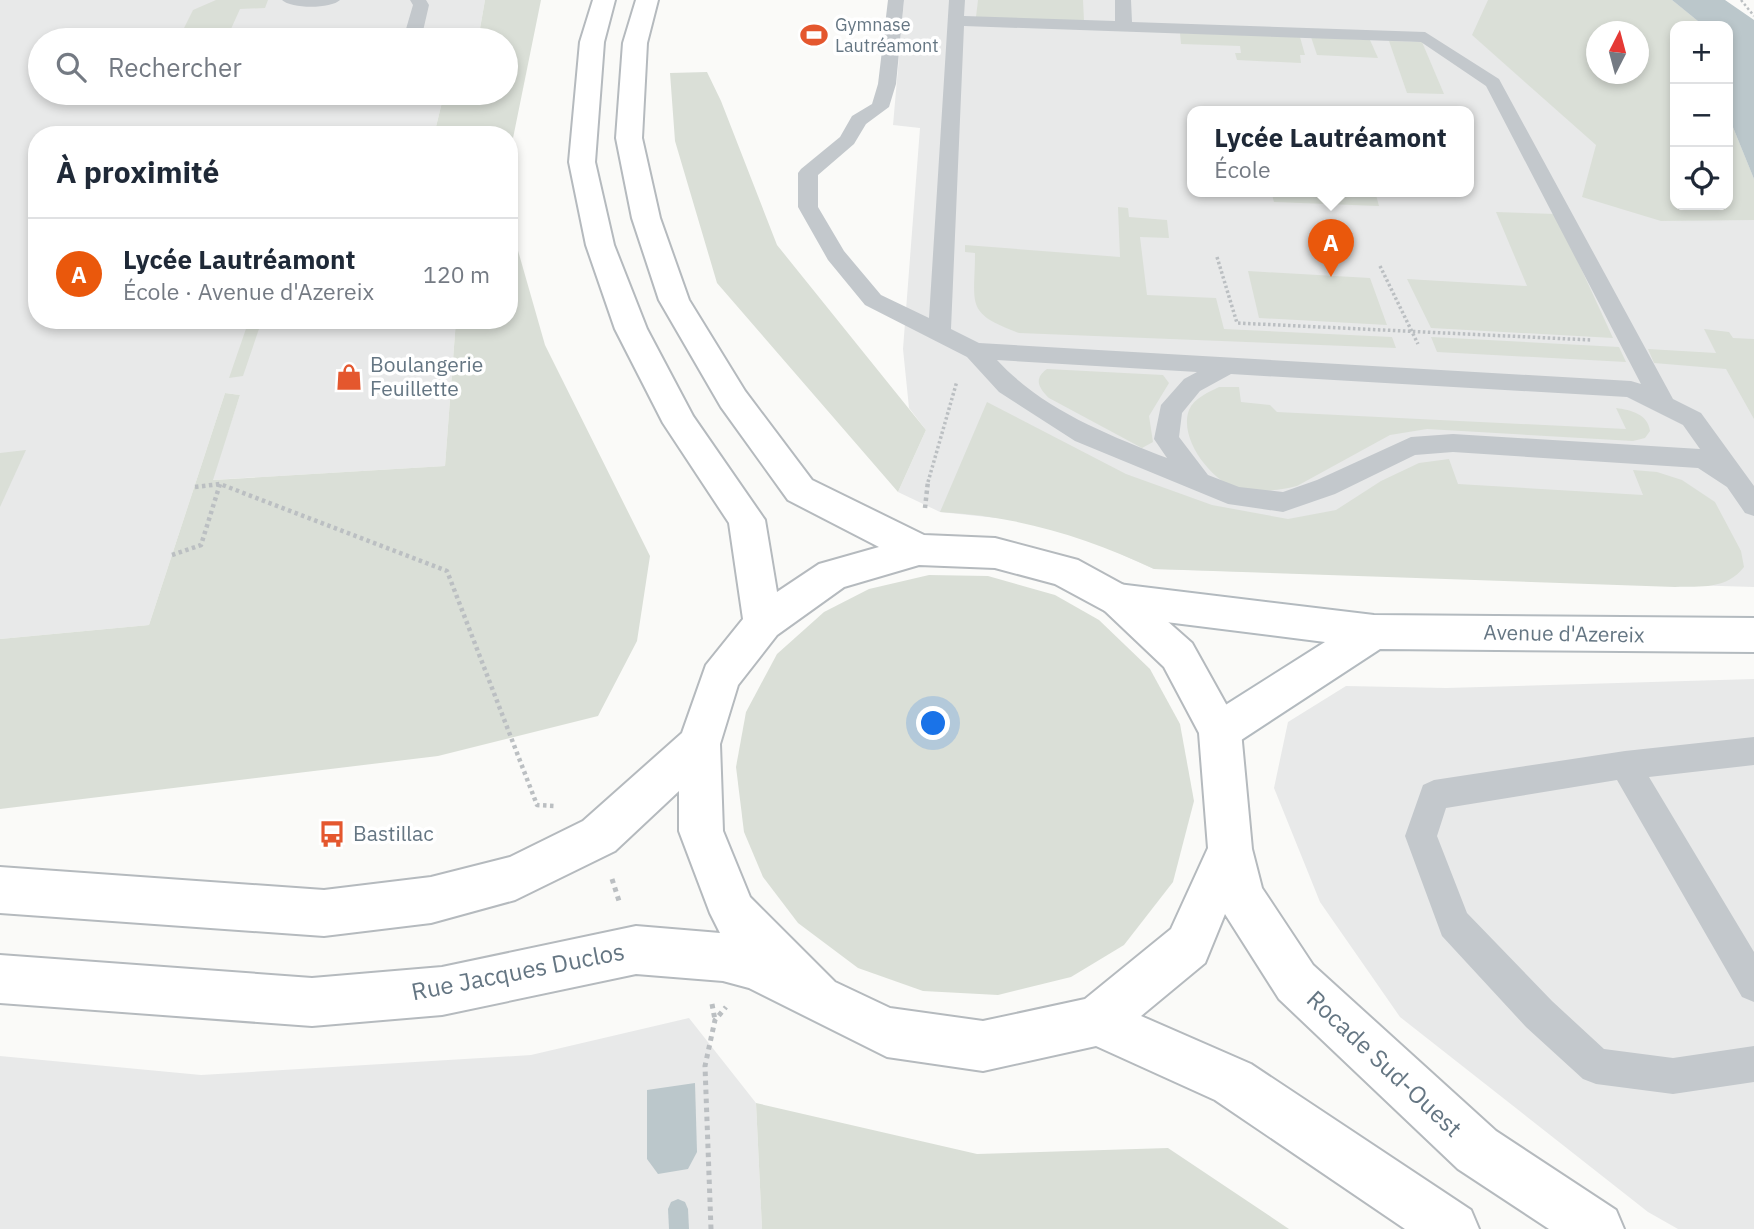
<!DOCTYPE html>
<html lang="fr">
<head>
<meta charset="utf-8">
<style>
  :root { --surface:#fff; --page:#f6f6f7; --text:#1f2937; --muted:#747a83; --line:#e0e1e3; --accent:#ea580c }
  body { margin:0; font-family:"IBM Plex Sans",sans-serif; background:var(--page); color:var(--text) }
  .controls { position:absolute; right:21px; top:21px; display:grid; overflow:hidden; border-radius:14px; box-shadow:0 4px 10px #0003 }
  .controls button { width:63px; height:63px; display:grid; place-items:center; padding:0; border:0; border-bottom:2px solid var(--line); background:var(--surface); color:var(--text); font:35px sans-serif }
  .compass { position:absolute; left:1586px; top:21px; width:63px; height:63px; border-radius:50%; background:var(--surface); box-shadow:0 4px 10px #0003; rotate:6deg }
  .you { position:absolute; left:934px; top:724px; width:24px; height:24px; margin:-18px; border:5px solid #fff; border-radius:50%; background:#1a73e8; box-shadow:0 0 0 10px #1a73e833 }
  .badge { display:grid; place-items:center; width:46px; height:46px; border-radius:50%; background:var(--accent); color:#fff; font-size:23px; font-weight:700 }
  .pin { position:absolute; translate:-50% -58px; filter:drop-shadow(0 2px 4px #0008) }
  .pin::after { content:''; position:absolute; top:37px; width:24px; height:21px; background:inherit; clip-path:polygon(0 0,100% 0,50% 100%) }
  .popup { position:absolute; left:1187px; top:106px; width:287px; height:91px; box-sizing:border-box; display:grid; place-content:center; border-radius:14px; background:var(--surface); filter:drop-shadow(0 2px 5px #0005); font-size:23px; white-space:nowrap; color:var(--muted) }
  .popup b { font-size:26px; color:var(--text) }
  .popup::after { content:''; position:absolute; left:50%; top:100%; margin-left:-14px; border:14px solid transparent; border-top-color:var(--surface) }
  .list { margin:0; padding:0; list-style:none }
  h2 { display:flex; justify-content:space-between; align-items:center; height:91px; margin:0; padding:0 28px; font-size:30px }
  h2 small { font-size:23px; font-weight:400; color:var(--muted) }
  .list li { display:grid; grid-template-columns:46px 1fr auto; gap:21px; align-items:center; box-sizing:border-box; height:112px; padding:0 28px; border-top:2px solid var(--line) }
  .list b { display:block; font-size:26px; white-space:nowrap }
  .list p { margin:0; font-size:23px; white-space:nowrap; color:var(--muted) }
  .list em { font-size:23px; font-style:normal; color:var(--muted) }
  .icon { flex:none; width:38px; height:38px; fill:none; stroke:currentColor; stroke-width:2; stroke-linecap:round; stroke-linejoin:round }
  .map { position:relative; flex:none; width:1754px; height:1229px; overflow:hidden }
  .search { position:absolute; background:var(--surface); box-shadow:0 4px 10px #0003; left:28px; top:28px; width:490px; height:77px; display:flex; align-items:center; gap:18px; box-sizing:border-box; padding:0 24px; border-radius:38px; color:var(--muted); font-size:26px }
  .panel { position:absolute; background:var(--surface); box-shadow:0 4px 10px #0003; left:28px; top:126px; width:490px; height:203px; border-radius:28px }
  .map>svg:first-child { display:block }
  .built { fill:#e8e9e9; fill-rule:evenodd }
  .green { fill:#dadfd7; fill-rule:evenodd }
  .water { fill:#bbc7cb }
  .lines { fill:none; stroke-linecap:round; stroke-linejoin:round }
  .stream { fill:#bbc7cb; fill-rule:evenodd }
  .secondary-casing { stroke:#b3babf; stroke-width:4 }
  .primary-casing { stroke:#b5babe; stroke-width:4 }
  .path-far3 { stroke:#bbbfc2; stroke-width:2.5; stroke-dasharray:2.5 2.5; stroke-linecap:butt }
  .path-far2 { stroke:#bbbfc2; stroke-width:3.5; stroke-dasharray:2.5 2.5; stroke-linecap:butt }
  .path-far1 { stroke:#bbbfc2; stroke-width:4.5; stroke-dasharray:3.5 3.5; stroke-linecap:butt }
  .path { stroke:#bbbfc2; stroke-width:5; stroke-dasharray:4.5 4.5; stroke-linecap:butt }
  .service { fill:#c3c8cc; fill-rule:evenodd }
  .secondary { fill:#fff; fill-rule:evenodd }
  .primary { fill:#fff; fill-rule:evenodd }
  .labels { text-anchor:middle; stroke-width:7; stroke-linejoin:round; paint-order:stroke }
  .far-poi-label { font-size:18px; fill:#657683; stroke:#fff; text-anchor:start }
  .poi-label { font-size:21px; fill:#657683; stroke:#fff; text-anchor:start }
  .street-label { font-size:21px; fill:#657683; stroke:#fff }
  .near-street-label { font-size:24px; fill:#657683; stroke:#fff }
</style>
</head>
<body>
<div class="map">
<svg width="1754" height="1229" viewBox="0 0 1754 1229">
  <rect width="100%" height="100%" fill="#fafaf8"/>
  <!-- built -->
  <g class="built">
    <polygon points="0,0 485,0 478,40 40,40 40,93 449,93 443,98 434,135 37,135 37,320 456,320 445,466 212,480 240,395 225,393 149,625 0,639"/>
    <path d="M904 0H1672L1704 26H1675V205H1728V115L1754 179V587L1154 569 1087 539 1016 520 940 512 898 492 926 430 909 408 903 349 920 128 893 125ZM1596 32H1638V74H1596ZM1193 111H1469V191H1193Z"/>
    <polygon points="1754,679 1754,1229 1678,1229 1648,1212 1400,1017 1320,902 1274,788 1288,722 1346,686 1446,688"/>
    <polygon points="689,1018 756,1103 762,1229 0,1229 0,1056 201,1075 531,1055"/>
  </g>
  <!-- green -->
  <g class="green">
    <polygon points="216,0 268,0 265,8 240,9 226,40 178,40 193,10"/>
    <polygon points="485,0 541,0 510,153 515,240 545,345 650,556 637,641 598,716 438,756 0,809 0,639 149,625 225,393 240,395 213,480 445,466 456,320 509,320 509,135 434,135 443,98 449,93 506,93 506,40 478,40"/>
    <polygon points="978,0 1083,0 1084,21 976,17"/>
    <path d="M1488 0H1672L1704 26H1675V205H1728V115L1754 179V220L1661 221 1582 197 1596 145 1472 35ZM1596 32H1638V74H1596Z"/>
    <polygon points="1180,33 1300,37 1305,55 1300,55 1301,63 1237,60 1235,53 1241,53 1240,46 1181,44"/>
    <polygon points="1311,37 1370,40 1378,58 1317,55"/>
    <polygon points="1389,41 1422,42 1444,94 1407,93"/>
    <polygon points="707,72 721,101 777,245 926,430 898,492 717,283 675,141 670,73"/>
    <polygon points="1271,191 1375,191 1379,206 1274,202"/>
    <path d="M1118 207 1128 208 1129 217 1167 220 1169 238 1140 237 1147 295 1216 298 1224 329 1392 337 1396 348 1019 333C964 313 975 305 975 253L965 252V245L1120 257Z"/>
    <polygon points="1496,212 1556,214 1613,338 1431,328 1407,279 1527,286"/>
    <polygon points="1248,271 1370,278 1387,325 1259,318"/>
    <polygon points="249,320 262,320 243,376 229,378"/>
    <polygon points="1704,329 1729,332 1733,338 1754,339 1754,419 1726,369 1654,363 1648,349 1716,353"/>
    <polygon points="1431,337 1619,347 1626,362 1437,352"/>
    <path d="M1047 369 1163 375 1169 383 1149 416 1153 442 1142 448 1049 398C1039 388 1033 379 1047 369Z"/>
    <path d="M1219 387H1239L1241 402 1270 405 1277 412 1626 429 1616 408C1631 410 1648 414 1650 431L1645 438 1633 441 1427 429 1390 435 1297 486C1281 490 1259 493 1242 490 1213 484 1178 439 1189 410 1194 398 1209 392 1219 387Z"/>
    <path d="M987 402 1126 474 1212 505 1288 519 1336 510 1381 481 1419 463 1449 459 1458 484 1643 495 1633 470 1657 472 1682 480 1715 502 1741 551 1744 567C1726 590 1701 586 1675 587L1154 569C1085 536 1016 516 940 512Z"/>
    <polygon points="26,450 0,507 0,453"/>
    <polygon points="929,575 988,576 1055,595 1099,620 1150,669 1180,724 1194,801 1173,882 1124,945 1071,977 998,995 923,991 858,968 798,923 763,877 744,832 736,767 746,712 777,654 824,612 869,589"/>
    <polygon points="756,1103 977,1154 1168,1148 1289,1229 762,1229"/>
  </g>
  <!-- water -->
  <g class="water">
    <polygon points="1672,0 1725,0 1754,20 1754,179 1728,115 1728,26 1704,26"/>
    <polygon points="695,1083 697,1152 688,1169 658,1174 647,1159 647,1090"/>
  </g>
  <g class="lines">
    <!-- stream -->
    <polygon class="stream" points="678,1199 685,1202 688,1209 689,1229 669,1229 668,1209 671,1202"/>
    <defs>
      <polygon id="secondary" points="1118,584 1374,615 1754,618 1754,652 1380,649 1235,744 1220,750 1205,744 1199,731 1205,718 1325,642 1118,616 1105,611 1099,600 1105,589"/>
      <path id="primary" d="M593 0H615L604 42 595 162 614 245 647 329 693 416 765 520 777 592 819 564 879 547 788 500 721 407 659 300 632 218 616 138 623 43 636 0H658L647 43 642 138 660 218 689 300 745 391 812 480 924 535 995 538 1078 560 1131 589 1192 643 1241 731 1252 849 1262 888 1313 965 1496 1131 1616 1210 1624 1229H1549L1458 1169 1279 999 1225 914 1205 963 1141 1016 1251 1064 1471 1210 1479 1229H1405L1215 1100 1096 1046 983 1071 887 1057 749 988 723 981 636 974 442 1015 312 1026 0 1003V955L312 978 442 967 636 926 720 933 710 913 679 831V791L615 851 515 900 431 923 324 936 0 913V867L324 890 431 877 510 857 583 821 682 733 706 665 743 619 729 523 663 423 615 329 586 245 569 162 580 42ZM919 565 995 568 1055 584 1105 611 1164 667 1199 733 1208 848 1171 929 1085 999 983 1021 890 1008 835 982 750 897 723 831 720 744 738 685 777 635 844 587Z"/>
    </defs>
    <!-- secondary casing -->
    <use href="#secondary" class="secondary-casing"/>
    <!-- primary casing -->
    <use href="#primary" class="primary-casing"/>
    <!-- path-far3 -->
    <polyline class="path-far3" points="1741,0 1754,16"/>
    <!-- path-far2 -->
    <g class="path-far2">
      <polyline points="1217,257 1237,323 1591,340"/>
      <polyline points="1380,266 1418,344"/>
      <polyline points="928,482 957,381"/>
    </g>
    <!-- path-far1 -->
    <g class="path-far1">
      <polyline points="195,487 220,484 447,571 537,805 555,806"/>
      <polyline points="925,508 928,481"/>
      <polyline points="172,555 201,545 220,484"/>
    </g>
    <!-- path -->
    <g class="path">
      <polyline points="612,879 620,904"/>
      <polyline points="712,1004 715,1020"/>
      <polyline points="711,1229 705,1066 715,1020 726,1007"/>
    </g>
    <!-- service -->
    <g class="service">
      <path d="M282 0H340C331 9 291 9 282 0Z"/>
      <polygon points="410,0 426,0 429,5 423,31 414,40 397,40 406,29 413,5"/>
      <path d="M888 0H904L896 84 889 107 866 124 854 144 818 175V207L844 251 881 295 929 318 949 0H965L964 16 1115 21V0H1131L1132 22 1425 32 1499 79 1673 399 1701 413 1754 486V516L1745 513 1727 487 1698 468 1453 452 1415 455 1335 494 1283 512 1228 504 1075 441 999 392 967 357 865 305 828 260 798 207V173L801 169 840 137 852 116 872 104 878 84ZM964 26 1421 42 1486 86 1641 384 1631 381 979 343 951 329ZM997 360 1197 372 1184 379 1161 405 1154 439 1167 458C1106 434 1042 409 997 360ZM1231 374 1627 397 1683 425 1700 449 1453 434 1411 437 1317 480 1283 492 1239 487 1208 475 1179 437 1182 413 1200 391Z"/>
      <polygon points="1754,737 1754,765 1649,777 1754,952 1754,1002 1742,997 1617,780 1446,808 1437,836 1467,913 1552,1001 1604,1049 1673,1058 1754,1046 1754,1082 1673,1094 1596,1084 1583,1079 1526,1027 1442,936 1405,836 1423,785 1434,780 1625,751"/>
    </g>
    <!-- secondary -->
    <use href="#secondary" class="secondary"/>
    <!-- primary -->
    <use href="#primary" class="primary"/>
  </g>
  <!-- icons -->
  <defs>
    <symbol id="stadium-bare" viewBox="-9 -9 18 18"><path d="M0-5a6.5 5 0 1 0 0 10a6.5 5 0 1 0 0-10ZM-3.5-1.8h7v3.6h-7Z" fill="#e4572e" stroke="#fff" stroke-width="2.5" paint-order="stroke"/></symbol>
    <symbol id="shop-bare" viewBox="-9 -9 18 18"><path d="M-5-2.5h2.3a2.7 3.5 0 0 1 5.4 0H5L5.5 6h-11ZM-1.5-2.5h3a1.5 2.3 0 0 0-3 0Z" fill="#e4572e" stroke="#fff" stroke-width="2.5" paint-order="stroke"/></symbol>
    <symbol id="bus-bare" viewBox="-9 -9 18 18"><path d="M-5-6H5V4H4V6H2V4H-2V6H-4V4H-5ZM-3.5-4V0h7V-4ZM-3.5 1.2v1.5H-2V1.2ZM2 1.2v1.5H3.5V1.2Z" fill="#e4572e" stroke="#fff" stroke-width="2.5" paint-order="stroke"/></symbol>
  </defs>
  <g fill-rule="evenodd">
    <use href="#stadium-bare" x="795" y="16" width="38" height="38"/>
    <use href="#shop-bare" x="330" y="358" width="38" height="38"/>
    <use href="#bus-bare" x="313" y="815" width="38" height="38"/>
  </g>
  <g class="labels">
    <!-- far-poi labels -->
    <g class="far-poi-label">
      <text x="835" y="31">Gymnase<tspan x="835" dy="21">Lautréamont</tspan></text>
    </g>
    <!-- poi labels -->
    <g class="poi-label">
      <text x="370" y="372">Boulangerie<tspan x="370" dy="24">Feuillette</tspan></text>
      <text x="353" y="841">Bastillac</text>
    </g>
    <!-- street labels -->
    <g class="street-label">
      <text transform="translate(1564 634) rotate(1)" y="7">Avenue d'Azereix</text>
    </g>
    <!-- near-street labels -->
    <g class="near-street-label">
      <text transform="translate(518 972) rotate(-11)" y="8">Rue Jacques Duclos</text>
      <text transform="translate(1384 1064) rotate(43)" y="8">Rocade Sud-Ouest</text>
    </g>
  </g>
</svg>
<div class="controls">
<button>+</button>
<button>−</button>
<button><svg class="icon" aria-label="locate" viewBox="0 0 24 24"><circle cx="12" cy="12" r="6"/><path d="M12 2v4M12 18v4M2 12h4M18 12h4"/></svg></button>
</div>
<svg class="compass" viewBox="-18 -18 36 36"><path d="M0-13l5 13h-10z" fill="#e53935"/><path d="M0 13l5-13h-10z" fill="#747a83"/></svg>
<div class="you"></div>
<div class="pin badge" style="left:1331px;top:277px">A</div>
<div class="popup"><b>Lycée Lautréamont</b>École</div>
<div class="search"><svg class="icon" aria-label="search" viewBox="0 0 24 24"><circle cx="10" cy="10" r="6"/><path d="M15 15l6 6"/></svg>Rechercher</div>
<section class="panel">
<h2>À proximité<small></small></h2>
<ul class="list">
<li><span class="badge">A</span><div><b>Lycée Lautréamont</b><p>École · Avenue d'Azereix</p></div><em>120 m</em></li>
</ul>
</section>
</div>
</body>
</html>
